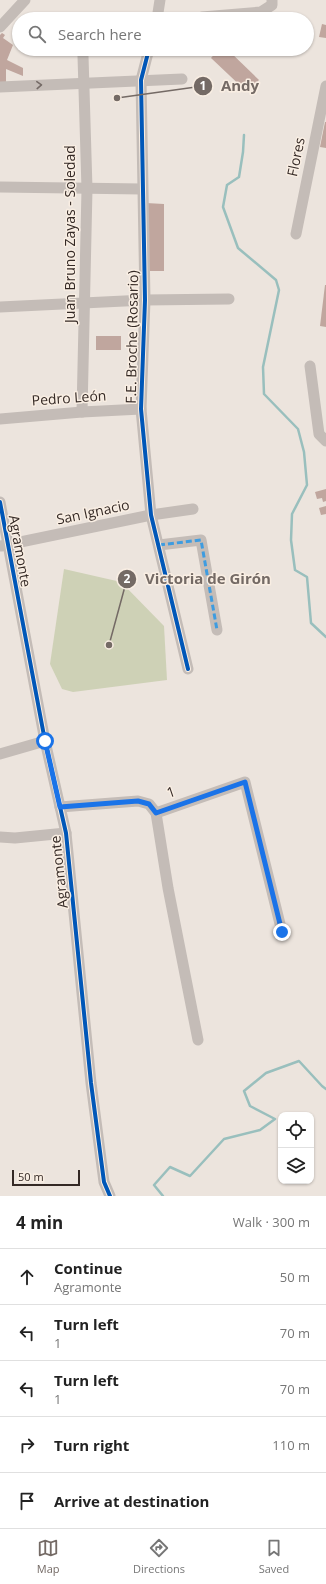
<!DOCTYPE html>
<html lang="en">
<head>
<meta charset="utf-8">
<style>
  :root { --surface:#fff; --page:#f6f6f6; --text:#222; --muted:#767676; --line:#e0e0e0; --accent:#746a65 }
  body { margin:0; font-family:"Open Sans",sans-serif; background:var(--page); color:var(--text) }
  .controls { position:absolute; right:12px; bottom:12px; display:grid; overflow:hidden; border-radius:8px; box-shadow:0 1px 3px #0004 }
  .controls button { width:36px; height:36px; display:grid; place-items:center; padding:0; border:0; border-bottom:1px solid var(--line); background:var(--surface); color:var(--text); font:20px sans-serif }
  .scale { position:absolute; left:12px; bottom:10px; width:68px; box-sizing:border-box; padding-left:4px; border:2px solid #342925; border-top:0; font-size:11px; line-height:14px; white-space:nowrap; color:#342925; -webkit-text-stroke:3px #f9eee3; paint-order:stroke }
  .stop { position:absolute; width:12px; height:12px; margin:-9px; border:3px solid #1a73e8; border-radius:50%; background:#fff }
  .stop.end { background:#1a73e8; border-color:#fff; box-shadow:0 1px 4px #0008 }
  .list { margin:0; padding:0; list-style:none }
  h2 { display:flex; justify-content:space-between; align-items:center; height:52px; margin:0; padding:0 16px; font-size:17px }
  h2 small { font-size:13px; font-weight:400; color:var(--muted) }
  .list li { display:grid; grid-template-columns:26px 1fr auto; gap:12px; align-items:center; box-sizing:border-box; height:56px; padding:0 16px; border-top:1px solid var(--line) }
  .list b { display:block; font-size:15px; white-space:nowrap }
  .list p { margin:0; font-size:13px; white-space:nowrap; color:var(--muted) }
  .list em { font-size:13px; font-style:normal; color:var(--muted) }
  .icon { flex:none; width:22px; height:22px; fill:none; stroke:currentColor; stroke-width:2; stroke-linecap:round; stroke-linejoin:round }
  .map { position:relative; flex:none; width:326px; height:1196px; overflow:hidden }
  .search { position:absolute; background:var(--surface); box-shadow:0 1px 3px #0004; left:12px; right:12px; top:12px; height:44px; display:flex; align-items:center; gap:10px; box-sizing:border-box; padding:0 14px; border-radius:22px; color:var(--muted); font-size:15px }
  .sheet { height:332px; background:var(--surface) }
  nav { display:flex; justify-content:space-around; align-items:center; box-sizing:border-box; height:56px; border-top:1px solid var(--line); background:var(--surface); font-size:11px; color:var(--muted) }
  nav a { display:grid; justify-items:center; gap:2px }
  nav .on { color:var(--accent) }
  .map>svg:first-child { display:block }
  .green { fill:#ced1b6 }
  .lines { fill:none; stroke-linecap:round; stroke-linejoin:round }
  .stream { stroke:#99bfbd; stroke-width:2.5 }
  .building { fill:#c0a69e }
  .minor { stroke:#c4bcb7; stroke-width:11 }
  .quiet { stroke:#3e9ce0; stroke-width:3; stroke-dasharray:6 3; stroke-linecap:butt }
  .cycleway-casing { stroke:#f9eee3; stroke-width:6 }
  .cycleway { stroke:#0057b8; stroke-width:4 }
  .oneway { stroke:#756b67 }
  .route { stroke:#1a73e8; stroke-width:5 }
  .labels { text-anchor:middle; stroke-width:3; stroke-linejoin:round; paint-order:stroke }
  .street-label { font-size:14px; fill:#342925; stroke:#f9eee3 }
  .leader { fill:none; stroke:#746a65; stroke-width:1.5 }
  .callout-dot { fill:#746a65; stroke:#f9eee3; stroke-width:1.5 }
  .mark-label { font-size:12px; text-anchor:middle; font-weight:bold; fill:#fff }
  .callout-label { font-size:15px; text-anchor:middle; font-weight:bold; fill:#746a65; stroke:#f9eee3; stroke-width:3; stroke-linejoin:round; paint-order:stroke }
</style>
</head>
<body>
<div class="map">
<svg width="326" height="1196" viewBox="0 0 326 1196">
  <rect width="100%" height="100%" fill="#ece4dd"/>
  <!-- green -->
  <polygon class="green" points="64,569 121,582 164,626 167,680 73,692 62,689 50,664"/>
  <g class="lines">
    <!-- stream -->
    <g class="stream">
      <polyline points="244,135 243,152 239,177 227,185 223,207 238,248 276,280 279,290 263,367 264,394 298,429 304,452 307,485 292,514 291,540 295,570 307,577 311,623 326,637"/>
      <polyline points="163,1196 154,1185 170,1167 190,1176 224,1139 260,1130 275,1119 250,1106 244,1091 266,1073 299,1061 322,1086 326,1089"/>
    </g>
  </g>
  <!-- building -->
  <g class="building">
    <polygon points="322,24 326,25 326,38 319,37"/>
    <polygon points="2,33 5,35 3,38 13,45 7,60 23,68 23,76 6,69 6,83 0,84 0,35"/>
    <polygon points="219,49 227,49 259,80 247,92 211,58"/>
    <polygon points="325,122 326,122 326,148 320,147"/>
    <polygon points="146,203 164,204 164,271 146,271"/>
    <polygon points="325,285 326,285 326,327 320,326"/>
    <rect x="96" y="336" width="25" height="14"/>
    <polygon points="326,489 326,501 323,502 322,498 317,499 315,492"/>
    <polygon points="326,506 326,514 321,515 319,508"/>
  </g>
  <g class="lines">
    <!-- minor -->
    <g class="minor">
      <polyline points="157,19 160,0"/>
      <polyline points="195,19 202,17 261,12 272,5 272,0"/>
      <polyline points="0,27 25,0"/>
      <polyline points="149,49 141,80 145,300 141,409 151,515 188,669"/>
      <polyline points="0,87 182,79"/>
      <polyline points="0,187 142,189"/>
      <polyline points="296,234 326,86"/>
      <polyline points="0,307 145,300 229,299"/>
      <polyline points="310,366 319,434 326,441"/>
      <polyline points="82,412 87,189 83,56"/>
      <polyline points="0,419 82,412 141,409"/>
      <polyline points="0,502 45,741 66,833 91,1083 104,1182 110,1196"/>
      <polyline points="159,545 201,540 217,630"/>
      <polyline points="1,546 151,515 193,509"/>
      <polyline points="0,754 45,741"/>
      <polyline points="60,807 138,801 149,804 156,813 168,888 198,1040"/>
      <polyline points="156,813 245,782 282,932"/>
      <polyline points="0,837 15,838 66,833"/>
    </g>
    <!-- quiet -->
    <polyline class="quiet" points="159,545 201,540 217,630"/>
    <defs>
      <g id="cycleway">
        <polyline points="149,49 141,80 145,300 141,409 151,515 188,669"/>
        <polyline points="0,502 45,741 66,833 91,1083 104,1182 110,1196"/>
      </g>
    </defs>
    <!-- cycleway casing -->
    <use href="#cycleway" class="cycleway-casing"/>
    <!-- cycleway -->
    <use href="#cycleway" class="cycleway"/>
  </g>
  <!-- one-way arrows -->
  <defs><path id="oneway-chevron" d="M-2-3.5L2.5 0L-2 3.5" fill="none" stroke-width="1.6" stroke-linecap="round" stroke-linejoin="round"/></defs>
  <use class="oneway" href="#oneway-chevron" transform="translate(39 85) rotate(-3)"/>
  <g class="lines">
    <!-- route -->
    <polyline class="route" points="45,741 60,807 138,801 149,804 156,813 245,782 282,932"/>
  </g>
  <g class="labels">
    <!-- street labels -->
    <g class="street-label">
      <text transform="translate(296 157) rotate(-78)" y="5">Flores</text>
      <text transform="translate(70 234) rotate(-90)" y="5">Juan Bruno Zayas - Soledad</text>
      <text transform="translate(132 337) rotate(-89)" y="5">F.E. Broche (Rosario)</text>
      <text transform="translate(69 398) rotate(-4)" y="5">Pedro León</text>
      <text transform="translate(93 512) rotate(-12)" y="5">San Ignacio</text>
      <text transform="translate(20 551) rotate(80)" y="5">Agramonte</text>
      <text transform="translate(171 792) rotate(-19)" y="5">1</text>
      <text transform="translate(59 872) rotate(-96)" y="5">Agramonte</text>
    </g>
  </g>
  <!-- callouts -->
  <path class="leader" d="M117 98L203 86M109 645L127 579"/>
  <g class="callout-dot">
    <circle cx="117" cy="98" r="4"/>
    <circle cx="109" cy="645" r="4"/>
    <circle cx="203" cy="86" r="10"/>
    <circle cx="127" cy="579" r="10"/>
  </g>
  <g class="mark-label">
    <text x="203" y="90">1</text>
    <text x="127" y="583">2</text>
  </g>
  <g class="callout-label">
    <text x="240" y="91">Andy</text>
    <text x="208" y="584">Victoria de Girón</text>
  </g>
</svg>
<div class="controls">
<button><svg class="icon" aria-label="locate" viewBox="0 0 24 24"><circle cx="12" cy="12" r="6"/><path d="M12 2v4M12 18v4M2 12h4M18 12h4"/></svg></button>
<button><svg class="icon" aria-label="layers" viewBox="0 0 24 24"><path d="M12 4l9 5-9 5-9-5zM3 14l9 5 9-5"/></svg></button>
</div>
<div class="scale">50 m</div>
<div class="stop" style="left:45px;top:741px"></div>
<div class="stop end" style="left:282px;top:932px"></div>
<div class="search"><svg class="icon" aria-label="search" viewBox="0 0 24 24"><circle cx="10" cy="10" r="6"/><path d="M15 15l6 6"/></svg>Search here</div>
</div>
<section class="sheet">
<h2>4 min<small>Walk · 300 m</small></h2>
<ul class="list">
<li><svg class="icon" aria-label="ahead" viewBox="0 0 24 24"><path d="M12 20V5M6 11l6-6 6 6"/></svg><div><b>Continue</b><p>Agramonte</p></div><em>50 m</em></li>
<li><svg class="icon" aria-label="left" viewBox="0 0 24 24"><path d="M17 20v-9H6M10 6l-5 5 5 5"/></svg><div><b>Turn left</b><p>1</p></div><em>70 m</em></li>
<li><svg class="icon" aria-label="left" viewBox="0 0 24 24"><path d="M17 20v-9H6M10 6l-5 5 5 5"/></svg><div><b>Turn left</b><p>1</p></div><em>70 m</em></li>
<li><svg class="icon" aria-label="right" viewBox="0 0 24 24"><path d="M7 20v-9h11M14 6l5 5-5 5"/></svg><div><b>Turn right</b></div><em>110 m</em></li>
<li><svg class="icon" aria-label="arrive" viewBox="0 0 24 24"><path d="M6 21V4h12l-3 4 3 4H6"/></svg><div><b>Arrive at destination</b></div></li>
</ul>
</section>
<nav>
<a class="on"><svg class="icon" aria-label="map" viewBox="0 0 24 24"><path d="M3 6l6-2 6 2 6-2v14l-6 2-6-2-6 2zM9 4v14M15 6v14"/></svg>Map</a>
<a><svg class="icon" aria-label="directions" viewBox="0 0 24 24"><path d="M12 3l9 9-9 9-9-9zM9 14v-3h6M13 9l2 2-2 2"/></svg>Directions</a>
<a><svg class="icon" aria-label="saved" viewBox="0 0 24 24"><path d="M7 4h10v16l-5-4-5 4z"/></svg>Saved</a>
</nav>
</body>
</html>
